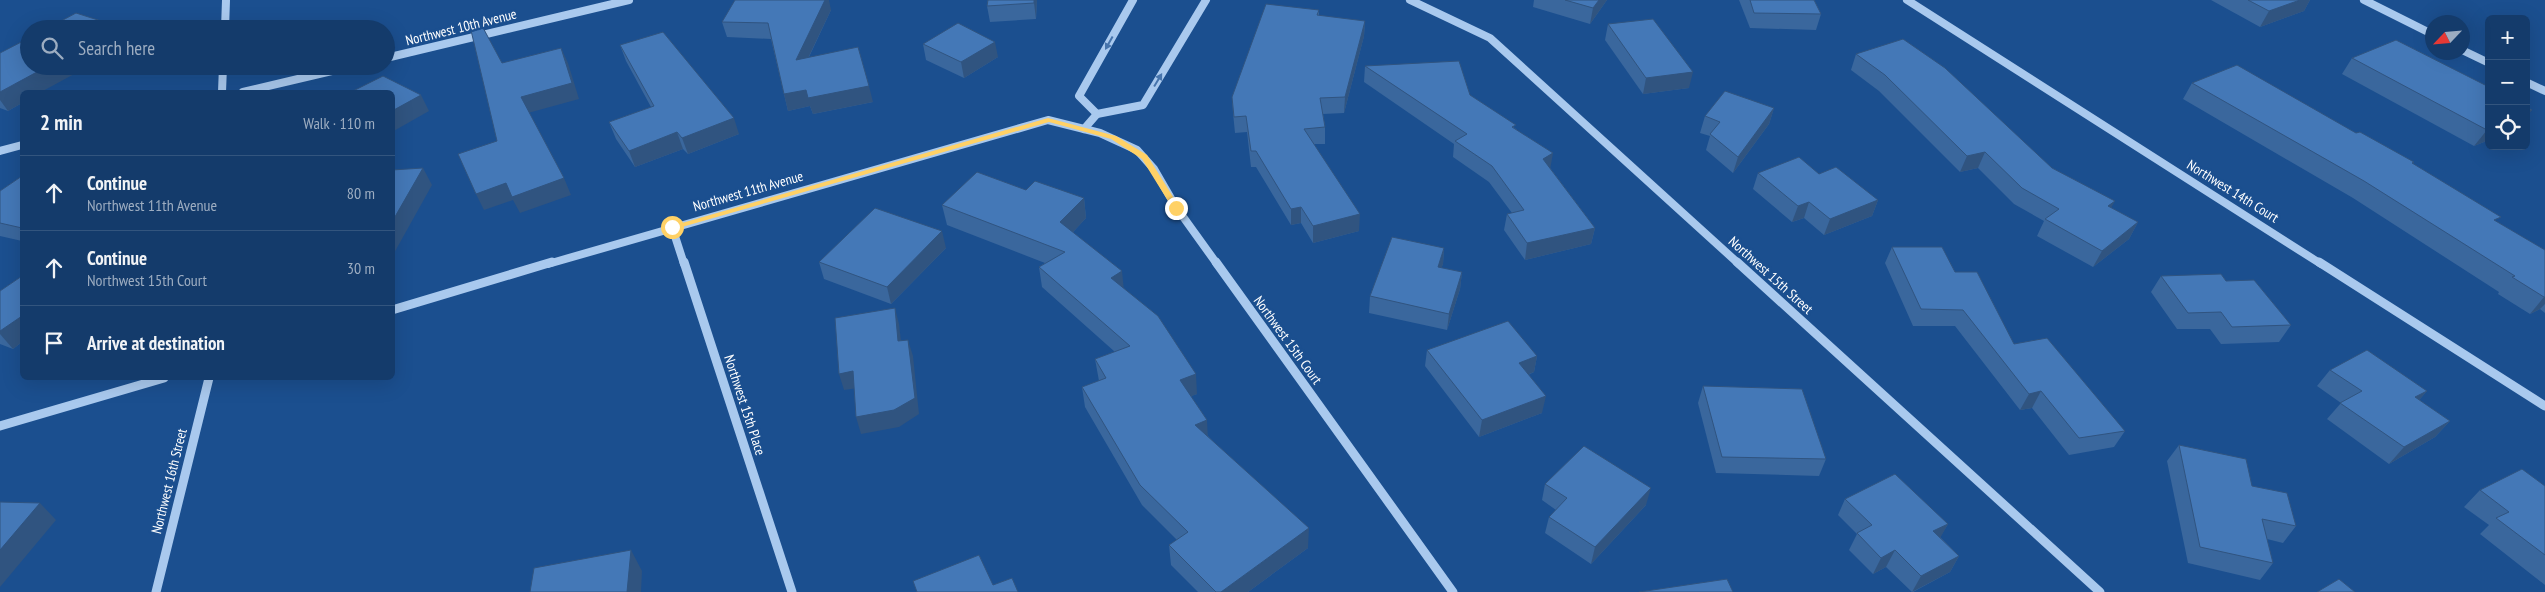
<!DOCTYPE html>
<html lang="en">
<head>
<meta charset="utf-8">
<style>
  :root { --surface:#143b6b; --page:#1d4271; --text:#f1f3f6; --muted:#9dadc1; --line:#33557e }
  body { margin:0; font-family:"PT Sans Narrow",sans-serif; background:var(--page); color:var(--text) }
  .controls { position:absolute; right:15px; top:15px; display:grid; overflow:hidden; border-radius:8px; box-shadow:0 5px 20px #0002 }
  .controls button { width:45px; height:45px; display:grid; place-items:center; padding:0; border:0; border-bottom:1px solid var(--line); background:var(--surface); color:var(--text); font:25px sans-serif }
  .compass { position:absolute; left:2425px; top:15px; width:45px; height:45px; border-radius:50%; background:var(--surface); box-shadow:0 5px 20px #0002; rotate:244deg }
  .stop { position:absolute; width:15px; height:15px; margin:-11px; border:4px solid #ffd166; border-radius:50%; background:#fff }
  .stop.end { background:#ffd166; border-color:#fff; box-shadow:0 1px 5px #0008 }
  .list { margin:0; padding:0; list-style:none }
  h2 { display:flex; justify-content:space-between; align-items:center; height:65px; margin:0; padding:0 20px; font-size:21px }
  h2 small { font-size:16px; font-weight:400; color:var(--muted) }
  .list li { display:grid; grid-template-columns:32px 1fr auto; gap:15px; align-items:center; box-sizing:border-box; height:75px; padding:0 20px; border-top:1px solid var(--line) }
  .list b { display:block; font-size:19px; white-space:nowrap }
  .list p { margin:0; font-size:16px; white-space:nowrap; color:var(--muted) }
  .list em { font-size:16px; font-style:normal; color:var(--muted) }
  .icon { flex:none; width:28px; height:28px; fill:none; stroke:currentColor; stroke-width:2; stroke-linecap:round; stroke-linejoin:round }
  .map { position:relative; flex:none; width:2545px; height:592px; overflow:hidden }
  .search { position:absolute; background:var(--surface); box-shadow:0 5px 20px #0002; left:20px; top:20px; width:375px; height:55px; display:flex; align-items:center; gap:12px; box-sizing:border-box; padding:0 18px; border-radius:28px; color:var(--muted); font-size:19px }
  .panel { position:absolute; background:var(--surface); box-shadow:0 5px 20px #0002; left:20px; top:90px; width:375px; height:290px; border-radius:8px }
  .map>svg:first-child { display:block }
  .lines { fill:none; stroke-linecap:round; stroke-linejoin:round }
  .minor-far1 { stroke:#a9c9ee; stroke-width:8 }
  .minor { stroke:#a9c9ee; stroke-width:9 }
  .wall { fill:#3a679d }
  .shaded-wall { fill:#305480 }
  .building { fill:#4478b7; stroke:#305480 }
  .oneway { fill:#4674ac }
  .route { fill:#ffd166 }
  .labels { text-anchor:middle; stroke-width:5; stroke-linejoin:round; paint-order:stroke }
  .street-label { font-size:14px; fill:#fff; stroke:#1b4f8f }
</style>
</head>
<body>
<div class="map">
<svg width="2545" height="592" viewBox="0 0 2545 592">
  <rect width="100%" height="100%" fill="#1b4f8f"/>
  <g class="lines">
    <!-- minor-far1 -->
    <g class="minor-far1">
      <polyline points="1133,0 1079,96 1097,114 1143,105 1206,0"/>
      <polyline points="1410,0 1490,38 1739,264"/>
      <polyline points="1907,0 2321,264"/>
      <polyline points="2364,0 2432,34"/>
      <polyline points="225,29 226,0"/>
      <polyline points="2462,50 2489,63"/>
      <polyline points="386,58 629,0"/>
      <polyline points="2526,82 2545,91"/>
      <polyline points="222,92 223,66"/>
      <polyline points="243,92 353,66"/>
      <polyline points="1084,129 1097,114"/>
      <polyline points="0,151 22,145"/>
      <polyline points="672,227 684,264"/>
      <polyline points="548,264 1048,120 1100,133 1137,150 1154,169 1176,207 1217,264"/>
    </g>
    <!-- minor -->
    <g class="minor">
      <polyline points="684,262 792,592"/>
      <polyline points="1216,262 1453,592"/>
      <polyline points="1737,262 2100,592"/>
      <polyline points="2319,262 2545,406"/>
      <polyline points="392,310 552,262"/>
      <polyline points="0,426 164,378"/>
      <polyline points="156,592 209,378"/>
    </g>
  </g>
  <!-- wall -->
  <g class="wall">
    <polygon points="988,0 1037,0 1036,19 990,22 987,6"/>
    <polygon points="1534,0 1607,0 1590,24 1533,7"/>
    <polygon points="1739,0 1814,0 1821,14 1816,30 1750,28"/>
    <polygon points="2211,0 2310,0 2304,11 2260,27"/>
    <polygon points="831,10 809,57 873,102 813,114 810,106 788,111 784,94 771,39 727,37 722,22"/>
    <polygon points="1319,10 1319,16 1365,21 1364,36 1344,113 1323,114 1325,127 1325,144 1314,144 1359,231 1313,243 1301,223 1291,225 1256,167 1251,167 1247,132 1235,133 1233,113 1232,97"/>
    <polygon points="1608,24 1689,88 1643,94 1605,40"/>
    <polygon points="923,44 998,57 964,78 926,60"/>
    <polygon points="620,45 739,134 688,154 683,149 635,167 616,139 609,122 651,107 626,61"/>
    <polygon points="0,53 22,92 22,103 8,111 0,108"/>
    <polygon points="1856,54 2052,168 2111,208 2138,222 2129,239 2093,267 2037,236 2044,221 2014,204 1978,168 1960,172 1879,91 1851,70"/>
    <polygon points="2352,58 2489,87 2489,140 2474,146 2342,74"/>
    <polygon points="1365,66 1470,95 1516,129 1550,168 1595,228 1591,244 1525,260 1504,230 1507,214 1512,213 1489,182 1453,157 1454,144 1364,82"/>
    <polygon points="2192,83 2356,133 2413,164 2497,222 2545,250 2545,313 2540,309 2530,314 2498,294 2499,292 2353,198 2183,99"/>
    <polygon points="1774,108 1769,124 1733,173 1706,150 1710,136 1700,133 1705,116"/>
    <polygon points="1758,173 1819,174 1878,200 1872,216 1824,235 1804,218 1792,222 1753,189"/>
    <polygon points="22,176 22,241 0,236 0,191"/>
    <polygon points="1026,190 1084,198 1086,218 1073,232 1124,289 1197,394 1191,396 1208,436 1308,548 1248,592 1198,592 1171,565 1169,545 1177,540 1142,505 1085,407 1082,387 1099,381 1095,359 1115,352 1042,287 1039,267 1045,263 947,225 942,205"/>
    <polygon points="1892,247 1955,272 2014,344 2125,431 2114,447 2069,455 2032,408 2020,410 1955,326 1913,326 1885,263"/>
    <polygon points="946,248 891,304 824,279 819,262"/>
    <polygon points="1444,248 1443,264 1441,268 1462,272 1460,289 1447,330 1369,313 1370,296"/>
    <polygon points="22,276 22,342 13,349 0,344 0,291"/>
    <polygon points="2161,276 2291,325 2279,342 2221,344 2210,329 2177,329 2151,292"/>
    <polygon points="1427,350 1537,356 1534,372 1528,375 1542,413 1479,437 1425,366"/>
    <polygon points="2330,370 2427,391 2419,400 2450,421 2435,437 2389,464 2327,419 2341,403 2317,386"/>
    <polygon points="1703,386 1826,459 1819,476 1716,473 1698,403"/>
    <polygon points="2179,445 2252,486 2296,526 2283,543 2267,539 2273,563 2260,580 2188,563 2167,461"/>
    <polygon points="1545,484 1646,505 1591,564 1545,533 1549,517 1556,510 1542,500"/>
    <polygon points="2545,486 2545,585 2480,534 2489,525 2464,507 2480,490"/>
    <polygon points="1845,499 1948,524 1940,537 1959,556 1950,572 1913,592 1912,592 1886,567 1873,574 1849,550 1857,534 1838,515"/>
  </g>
  <!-- shaded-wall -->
  <g class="shaded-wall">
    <polygon points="825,0 829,0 831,10 800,75 796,60"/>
    <polygon points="1034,0 1037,0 1036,19 1034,3"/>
    <polygon points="1599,0 1607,0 1590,24 1593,8"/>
    <polygon points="2300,0 2310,0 2304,11 2260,27 2269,11"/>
    <polygon points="1365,21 1364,36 1344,113 1345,97"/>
    <polygon points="995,42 998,57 964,78 961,62"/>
    <polygon points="561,48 568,63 579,99 528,113 521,97"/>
    <polygon points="48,66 89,66 41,92 22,92 22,103 8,111 0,100 0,92"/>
    <polygon points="1693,72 1689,88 1643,94 1646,78"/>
    <polygon points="869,86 873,102 813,114 810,106 788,111 784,94 806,90"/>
    <polygon points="421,95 429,111 392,132 392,111"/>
    <polygon points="1774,108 1769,124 1733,173 1738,157"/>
    <polygon points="2532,110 2526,117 2526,112"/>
    <polygon points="734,118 739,134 688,154 682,138"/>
    <polygon points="2489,129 2489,140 2474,146 2487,130"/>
    <polygon points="677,132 683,149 635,167 629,151"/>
    <polygon points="1985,152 1978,168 1960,172 1967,156"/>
    <polygon points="1553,153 1550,170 1543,159"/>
    <polygon points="423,168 432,185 393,255 392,222"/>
    <polygon points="564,178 571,195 520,213 513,200 484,210 476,194 506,183"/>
    <polygon points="1084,198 1086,218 1063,243 1060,222"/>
    <polygon points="1878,200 1872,216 1824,235 1830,219"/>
    <polygon points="2115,201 2106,217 2108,206"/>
    <polygon points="1809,202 1804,218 1792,222 1798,206"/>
    <polygon points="1301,207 1301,223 1291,225 1291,209"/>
    <polygon points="1360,214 1359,231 1313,243 1313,226"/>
    <polygon points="2138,222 2129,239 2093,267 2102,251"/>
    <polygon points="1595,228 1591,244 1525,260 1527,243"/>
    <polygon points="942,231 946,248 891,304 887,287"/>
    <polygon points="1444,248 1443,264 1436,284 1438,267"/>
    <polygon points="1122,271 1124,291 1111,278"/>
    <polygon points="1462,272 1460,289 1447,330 1449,314"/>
    <polygon points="2544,297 2545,297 2545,304 2540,309 2530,314"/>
    <polygon points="895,308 899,324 903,358 898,341"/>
    <polygon points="22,316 22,342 13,349 0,334 0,331"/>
    <polygon points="908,340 913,356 919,414 899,427 861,434 856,417"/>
    <polygon points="1537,356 1534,372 1516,379 1519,363"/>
    <polygon points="853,371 858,388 844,390 839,374"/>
    <polygon points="1196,374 1197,394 1182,400 1180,380"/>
    <polygon points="2041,391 2032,408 2020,410 2029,394"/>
    <polygon points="2427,391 2413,407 2415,397"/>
    <polygon points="1546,396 1542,413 1479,437 1482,420"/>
    <polygon points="1207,420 1208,440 1195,425"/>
    <polygon points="2450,421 2435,437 2389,464 2404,447"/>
    <polygon points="1651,488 1646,505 1591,564 1595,547"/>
    <polygon points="40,503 56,520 0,587 0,550"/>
    <polygon points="1948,524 1939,540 1933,531"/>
    <polygon points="1309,528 1308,548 1248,592 1221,592"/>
    <polygon points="631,550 642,571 641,592 627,592"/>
    <polygon points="1895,550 1886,567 1873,574 1881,558"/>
    <polygon points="1959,556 1950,572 1912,592 1921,576"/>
  </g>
  <!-- building -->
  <g class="building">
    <polygon points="735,0 825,0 796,60 858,47 869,86 808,98 806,90 784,94 768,23 722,22"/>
    <polygon points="988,0 1034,0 1034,3 987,6"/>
    <polygon points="1565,0 1599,0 1593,8"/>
    <polygon points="1750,0 1814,0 1821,14 1754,13"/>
    <polygon points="2248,0 2300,0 2269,11"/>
    <polygon points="1266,4 1319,10 1317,15 1365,21 1345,97 1320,98 1325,127 1304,129 1360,214 1313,226 1301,207 1291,209 1256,151 1251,151 1246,116 1234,117 1232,97"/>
    <polygon points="76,13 120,27 117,29 46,29"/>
    <polygon points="1653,19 1693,72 1646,78 1608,24"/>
    <polygon points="958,23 995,42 961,62 923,44"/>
    <polygon points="481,24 502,63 561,48 572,83 521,97 564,178 512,197 506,183 476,194 458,154 497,141 470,26"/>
    <polygon points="663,32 734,118 682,138 677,132 629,151 609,122 654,106 620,45"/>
    <polygon points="29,38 29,66 48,66 0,92 0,53"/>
    <polygon points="1903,39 1945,68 2052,168 2115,201 2108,206 2138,222 2102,251 2045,219 2059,209 2022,188 1985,152 1967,156 1885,75 1856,54"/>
    <polygon points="2396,40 2489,87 2489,129 2487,130 2352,58"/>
    <polygon points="1459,61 1470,95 1516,125 1512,127 1553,153 1543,159 1595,228 1527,243 1507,214 1524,210 1492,166 1455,141 1467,134 1365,66"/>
    <polygon points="2237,65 2356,133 2360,132 2414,162 2412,163 2501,217 2494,220 2545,250 2545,297 2544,297 2512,277 2515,276 2364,181 2192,83"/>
    <polygon points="383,76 421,95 392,111 392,92 351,92"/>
    <polygon points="1725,91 1774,108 1738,157 1710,134 1720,122 1705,116"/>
    <polygon points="2526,107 2532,110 2526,112"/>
    <polygon points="1799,157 1819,174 1836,167 1878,200 1830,219 1809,202 1798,206 1758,173"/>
    <polygon points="423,168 392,222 392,170"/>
    <polygon points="977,172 1026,190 1035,181 1084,198 1060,222 1122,271 1111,278 1158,316 1196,374 1180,380 1207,420 1195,425 1309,528 1221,592 1216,592 1169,545 1188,532 1140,485 1082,387 1106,378 1095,359 1130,346 1039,267 1065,252 942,205"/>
    <polygon points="22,176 22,228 0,223 0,191"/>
    <polygon points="875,208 942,231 887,287 819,262"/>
    <polygon points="1392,237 1444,248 1438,267 1462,272 1449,314 1370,296"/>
    <polygon points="1892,247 1942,247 1955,272 1977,272 2014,344 2047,338 2125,431 2079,438 2041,391 2029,394 1963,310 1921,309"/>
    <polygon points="2221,274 2226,281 2254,280 2291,325 2232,327 2221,312 2188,313 2161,276"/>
    <polygon points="22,276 22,316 0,331 0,291"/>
    <polygon points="895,308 898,341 908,340 915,398 894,410 856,417 853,371 839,374 835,318"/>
    <polygon points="1508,321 1537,356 1519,363 1546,396 1482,420 1427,350"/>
    <polygon points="2367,350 2427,391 2415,397 2450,421 2404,447 2340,403 2362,391 2330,370"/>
    <polygon points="1703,386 1802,389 1826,459 1722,457"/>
    <polygon points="2179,445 2246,459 2252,486 2287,493 2296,526 2262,519 2273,563 2200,547"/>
    <polygon points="1584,446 1651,488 1595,547 1549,517 1567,498 1545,484"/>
    <polygon points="2522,469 2545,486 2545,555 2496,518 2509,512 2480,490"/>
    <polygon points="1895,474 1948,524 1933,531 1959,556 1921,576 1895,550 1881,558 1857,533 1872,525 1845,499"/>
    <polygon points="0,502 40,503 0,550"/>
    <polygon points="631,550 627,592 530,592 534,568"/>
    <polygon points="979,555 993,585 1012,578 1018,592 917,592 913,581"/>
    <polygon points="1727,579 1733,592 1639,592"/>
    <polygon points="2339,579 2355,592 2317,592"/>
  </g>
  <!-- one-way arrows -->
  <defs><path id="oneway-solid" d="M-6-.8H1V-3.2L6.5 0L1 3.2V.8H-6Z" transform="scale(1.25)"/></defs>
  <g class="oneway">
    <use href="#oneway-solid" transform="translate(1109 43) rotate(119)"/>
    <use href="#oneway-solid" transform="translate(1158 80) rotate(-59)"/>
  </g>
  <!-- route -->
  <polygon class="route" points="1048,118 1116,136 1147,155 1180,208 1178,209 1173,209 1142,159 1111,139 1049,122 675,229 668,227"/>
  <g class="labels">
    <!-- street labels -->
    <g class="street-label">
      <text transform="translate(461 27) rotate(-14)" y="5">Northwest 10th Avenue</text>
      <text transform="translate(748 191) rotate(-16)" y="5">Northwest 11th Avenue</text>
      <text transform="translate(2233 191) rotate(32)" y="5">Northwest 14th Court</text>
      <text transform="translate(1771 275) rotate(42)" y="5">Northwest 15th Street</text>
      <text transform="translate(1288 340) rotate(54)" y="5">Northwest 15th Court</text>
      <text transform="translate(745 405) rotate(72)" y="5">Northwest 15th Place</text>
      <text transform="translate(169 481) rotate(-76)" y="5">Northwest 16th Street</text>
    </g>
  </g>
</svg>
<div class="controls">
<button>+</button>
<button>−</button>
<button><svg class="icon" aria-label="locate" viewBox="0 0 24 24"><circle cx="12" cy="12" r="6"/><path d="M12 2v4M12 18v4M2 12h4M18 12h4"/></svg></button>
</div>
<svg class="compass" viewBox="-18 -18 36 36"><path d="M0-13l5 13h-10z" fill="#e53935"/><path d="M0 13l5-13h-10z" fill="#9dadc1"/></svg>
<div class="stop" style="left:672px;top:227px"></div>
<div class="stop end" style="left:1176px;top:208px"></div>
<div class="search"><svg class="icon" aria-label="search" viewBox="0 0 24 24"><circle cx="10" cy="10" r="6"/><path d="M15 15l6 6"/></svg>Search here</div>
<section class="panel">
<h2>2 min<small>Walk · 110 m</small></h2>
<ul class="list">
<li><svg class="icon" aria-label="ahead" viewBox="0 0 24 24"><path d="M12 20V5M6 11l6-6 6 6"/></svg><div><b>Continue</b><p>Northwest 11th Avenue</p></div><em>80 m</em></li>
<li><svg class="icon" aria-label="ahead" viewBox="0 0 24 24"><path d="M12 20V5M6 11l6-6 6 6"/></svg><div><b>Continue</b><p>Northwest 15th Court</p></div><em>30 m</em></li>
<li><svg class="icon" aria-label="arrive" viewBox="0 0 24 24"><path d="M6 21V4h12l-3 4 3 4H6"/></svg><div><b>Arrive at destination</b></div></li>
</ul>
</section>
</div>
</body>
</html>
